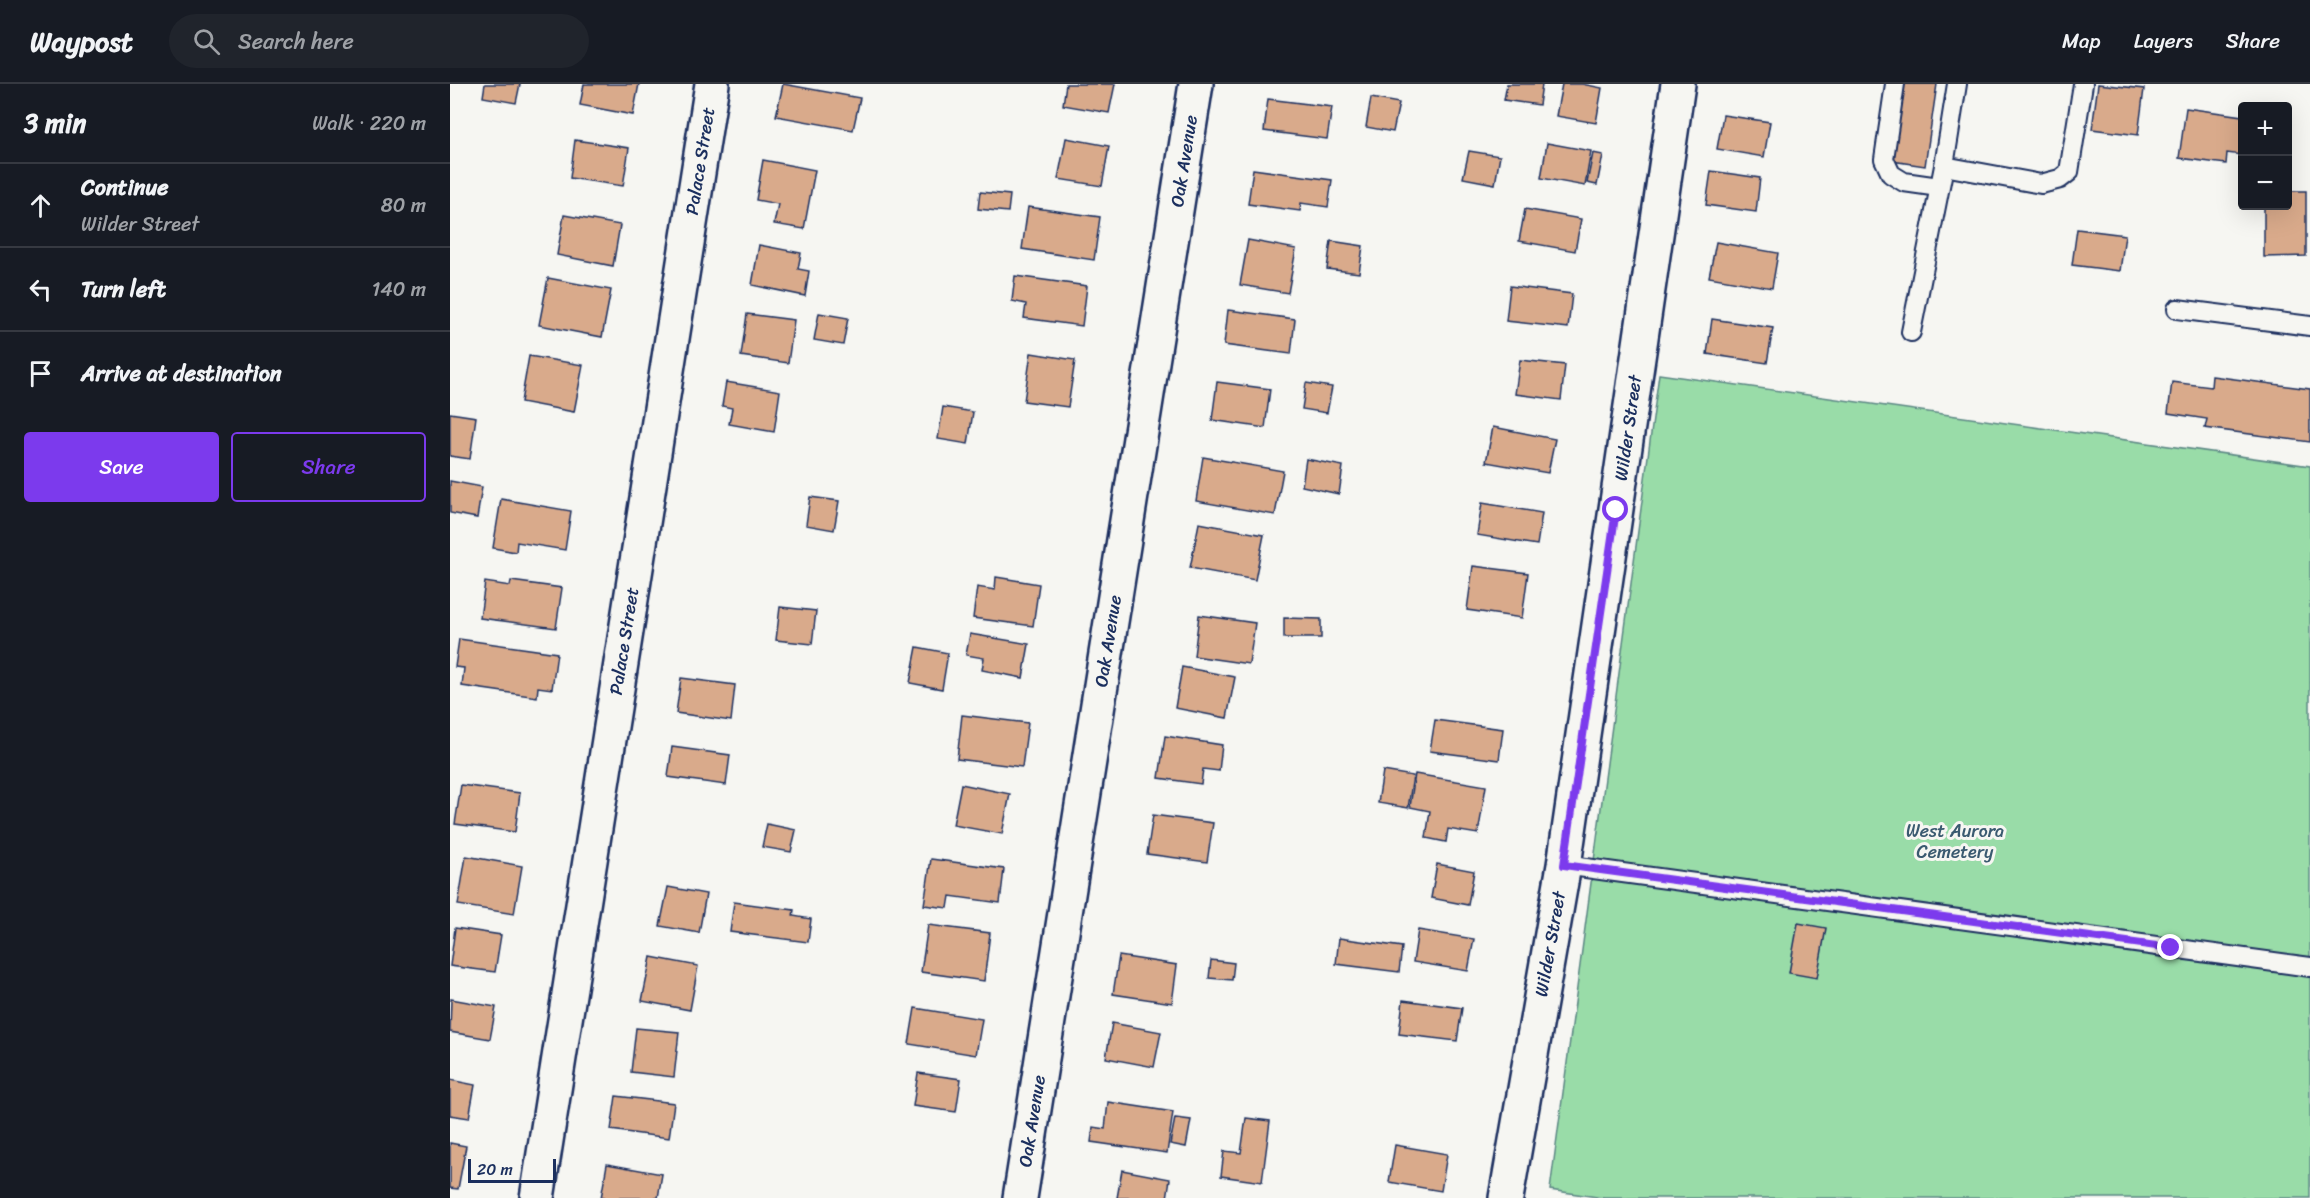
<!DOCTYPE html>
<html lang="en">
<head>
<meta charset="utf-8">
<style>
  :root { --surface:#171b24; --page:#20242c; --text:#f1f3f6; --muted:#9ea1a6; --line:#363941; --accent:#7c3aed }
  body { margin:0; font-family:Sriracha,sans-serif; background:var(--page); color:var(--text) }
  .controls { position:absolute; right:18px; top:18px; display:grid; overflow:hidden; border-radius:6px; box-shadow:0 6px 24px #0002 }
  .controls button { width:54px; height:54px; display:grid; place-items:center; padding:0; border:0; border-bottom:2px solid var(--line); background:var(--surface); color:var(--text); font:30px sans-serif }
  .scale { position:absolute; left:18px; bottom:15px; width:88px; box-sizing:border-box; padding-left:6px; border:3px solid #1b2f5e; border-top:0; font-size:16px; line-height:21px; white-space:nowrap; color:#1b2f5e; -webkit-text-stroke:4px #f6f6f2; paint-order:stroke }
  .stop { position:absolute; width:18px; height:18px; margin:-14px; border:4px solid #7c3aed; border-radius:50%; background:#fff }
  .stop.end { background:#7c3aed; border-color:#fff; box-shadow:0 2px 6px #0008 }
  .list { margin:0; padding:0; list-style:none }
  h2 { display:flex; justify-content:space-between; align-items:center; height:78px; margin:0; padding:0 24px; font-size:26px }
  h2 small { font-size:20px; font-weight:400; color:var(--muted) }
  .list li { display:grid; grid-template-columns:39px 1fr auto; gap:18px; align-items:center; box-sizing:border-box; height:84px; padding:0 24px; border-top:2px solid var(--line) }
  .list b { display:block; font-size:22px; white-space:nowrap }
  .list p { margin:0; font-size:20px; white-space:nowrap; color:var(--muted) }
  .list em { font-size:20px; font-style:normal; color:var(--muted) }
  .actions { display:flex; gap:12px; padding:18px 24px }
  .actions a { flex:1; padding:14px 0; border:2px solid var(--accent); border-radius:6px; text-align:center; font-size:21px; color:var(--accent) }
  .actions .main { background:var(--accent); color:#fff }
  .icon { flex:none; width:33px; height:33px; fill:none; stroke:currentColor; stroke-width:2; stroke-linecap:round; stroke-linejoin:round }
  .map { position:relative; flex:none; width:1860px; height:1114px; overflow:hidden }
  header { display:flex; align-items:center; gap:36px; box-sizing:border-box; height:84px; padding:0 30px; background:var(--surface); border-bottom:2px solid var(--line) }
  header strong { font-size:28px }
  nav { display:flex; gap:33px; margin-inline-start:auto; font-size:21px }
  .search { width:420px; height:54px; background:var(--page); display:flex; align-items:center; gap:15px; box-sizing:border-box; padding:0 21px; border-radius:33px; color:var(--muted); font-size:22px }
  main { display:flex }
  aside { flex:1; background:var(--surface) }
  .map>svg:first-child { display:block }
  .green { fill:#99dca8; stroke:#5a8683; stroke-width:1.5 }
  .building { fill:#d9aa8b; stroke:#1b2f5e; stroke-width:1.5 }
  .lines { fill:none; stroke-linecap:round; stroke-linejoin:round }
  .lane-casing { stroke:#1b2f5e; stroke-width:22 }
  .street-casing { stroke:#1b2f5e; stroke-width:38 }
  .lane { stroke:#f6f6f2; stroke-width:18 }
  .street { stroke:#f6f6f2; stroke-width:33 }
  .route { stroke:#7c3aed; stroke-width:8 }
  .labels { text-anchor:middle; stroke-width:6; stroke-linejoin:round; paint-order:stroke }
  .street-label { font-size:18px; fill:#1b2f5e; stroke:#f6f6f2 }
  .park-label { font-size:18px; fill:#3a5a70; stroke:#f6f6f2 }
</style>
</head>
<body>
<header>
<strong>Waypost</strong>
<div class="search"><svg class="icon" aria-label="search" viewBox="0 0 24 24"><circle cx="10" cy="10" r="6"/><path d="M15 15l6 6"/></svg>Search here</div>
<nav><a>Map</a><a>Layers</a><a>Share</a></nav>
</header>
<main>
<aside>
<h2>3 min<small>Walk · 220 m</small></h2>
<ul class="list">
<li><svg class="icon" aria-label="ahead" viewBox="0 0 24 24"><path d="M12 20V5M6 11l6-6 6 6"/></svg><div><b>Continue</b><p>Wilder Street</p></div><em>80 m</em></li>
<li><svg class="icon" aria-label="left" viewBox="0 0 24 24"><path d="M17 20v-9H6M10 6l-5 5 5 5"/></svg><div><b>Turn left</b></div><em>140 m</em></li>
<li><svg class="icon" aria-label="arrive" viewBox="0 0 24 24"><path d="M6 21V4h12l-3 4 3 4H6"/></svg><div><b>Arrive at destination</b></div></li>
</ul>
<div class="actions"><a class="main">Save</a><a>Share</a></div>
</aside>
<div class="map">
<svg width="1860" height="1114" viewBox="0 0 1860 1114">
  <rect width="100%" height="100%" fill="#f6f6f2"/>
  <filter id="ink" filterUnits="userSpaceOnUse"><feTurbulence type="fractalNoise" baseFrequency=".0167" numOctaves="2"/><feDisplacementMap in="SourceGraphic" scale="12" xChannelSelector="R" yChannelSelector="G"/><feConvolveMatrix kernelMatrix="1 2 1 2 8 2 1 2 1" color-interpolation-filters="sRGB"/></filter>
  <g filter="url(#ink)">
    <!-- green -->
    <polygon class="green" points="1209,290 1860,382 1860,1114 1154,1114 1100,1106"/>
    <!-- building -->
    <g class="building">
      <polygon points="35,0 70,0 66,19 33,13"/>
      <polygon points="134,0 189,0 183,31 130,21"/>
      <polygon points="333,0 410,14 403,46 326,32"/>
      <polygon points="616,0 665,0 659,29 613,21"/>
      <polygon points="1057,0 1092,0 1089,21 1054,16"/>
      <polygon points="1112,0 1132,0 1152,4 1146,39 1106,32"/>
      <polygon points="1454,0 1487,0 1475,82 1442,77"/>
      <polygon points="1648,0 1694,5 1688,51 1642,45"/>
      <polygon points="921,14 949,19 943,48 916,43"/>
      <polygon points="818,15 882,23 877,55 814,47"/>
      <polygon points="1736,24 1792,32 1792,71 1777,69 1776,80 1729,74"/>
      <polygon points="1273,31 1320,38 1314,73 1267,65"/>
      <polygon points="616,54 659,62 652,102 608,95"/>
      <polygon points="125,56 179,64 173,102 120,94"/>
      <polygon points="1097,59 1141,67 1135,102 1091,94"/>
      <polygon points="1019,67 1050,72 1045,100 1013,94"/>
      <polygon points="1143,69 1153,71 1147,101 1137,99"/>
      <polygon points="313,76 365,86 354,145 324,140 328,120 306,116"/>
      <polygon points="803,85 882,96 878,123 851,119 850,127 798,120"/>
      <polygon points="1261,87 1310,94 1306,128 1256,121"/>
      <polygon points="1838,107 1856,107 1856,172 1814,173 1814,122 1838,122"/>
      <polygon points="530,108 560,111 558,128 528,125"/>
      <polygon points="578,123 650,133 644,176 572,165"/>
      <polygon points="1075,125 1131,135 1125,167 1069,157"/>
      <polygon points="114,131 170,141 163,182 107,171"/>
      <polygon points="1627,145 1675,151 1670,187 1622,181"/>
      <polygon points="798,156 846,165 838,209 790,201"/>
      <polygon points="881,157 913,162 909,189 877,185"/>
      <polygon points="1266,158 1328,169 1322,204 1259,193"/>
      <polygon points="309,161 351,169 348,185 359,187 355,212 302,201"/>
      <polygon points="565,192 637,202 632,242 574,234 576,220 562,217"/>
      <polygon points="98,194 161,206 152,253 89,241"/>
      <polygon points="1060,202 1122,210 1118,244 1056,237"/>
      <polygon points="778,226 845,235 841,270 774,261"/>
      <polygon points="369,229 398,234 393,261 364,256"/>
      <polygon points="297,230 344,236 338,279 291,272"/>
      <polygon points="1262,235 1323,244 1317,279 1257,270"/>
      <polygon points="581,269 625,276 618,323 574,317"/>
      <polygon points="79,272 133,281 124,328 71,318"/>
      <polygon points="1070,276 1115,281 1111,316 1065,310"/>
      <polygon points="1762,292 1860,305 1860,358 1755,344 1757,335 1718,329 1722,298 1761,303"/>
      <polygon points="276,298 330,307 324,348 279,340 282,324 272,322"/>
      <polygon points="767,298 820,305 815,344 762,336"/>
      <polygon points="856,299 882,303 877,329 852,325"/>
      <polygon points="493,323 523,328 518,360 488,355"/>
      <polygon points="0,329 26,333 20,375 0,372"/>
      <polygon points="1043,343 1105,355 1098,389 1036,378"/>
      <polygon points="753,373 833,387 825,431 746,417"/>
      <polygon points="856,375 893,382 889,410 852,402"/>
      <polygon points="0,397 32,403 27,434 0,429"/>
      <polygon points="360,413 389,417 384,446 356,441"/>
      <polygon points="51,415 121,427 115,466 67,458 66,468 43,464"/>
      <polygon points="1032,419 1092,429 1087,461 1027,451"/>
      <polygon points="749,439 814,451 805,496 740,484"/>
      <polygon points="1023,482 1078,489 1072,534 1017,526"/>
      <polygon points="546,493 589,500 583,542 523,534 527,503 545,506"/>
      <polygon points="61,497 112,504 106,544 30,534 35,498 60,502"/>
      <polygon points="330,523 366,527 362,560 326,556"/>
      <polygon points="749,531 805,539 799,580 744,572"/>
      <polygon points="834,534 871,535 871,554 834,554"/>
      <polygon points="520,550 579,560 573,594 532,586 534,574 516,571"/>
      <polygon points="9,555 107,569 102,605 88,603 87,613 12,602 14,584 5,583"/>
      <polygon points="467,563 498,569 492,605 460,599"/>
      <polygon points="732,583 785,593 777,634 725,624"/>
      <polygon points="231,594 285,601 281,637 226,629"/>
      <polygon points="512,631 578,639 572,683 507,675"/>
      <polygon points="985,636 1053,645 1049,676 980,667"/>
      <polygon points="715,652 772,661 769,687 753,685 751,700 709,694"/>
      <polygon points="222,663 280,671 276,701 218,693"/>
      <polygon points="933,687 963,692 958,724 928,719"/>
      <polygon points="965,690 1036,702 1028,750 998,745 996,758 976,754 980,727 960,723"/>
      <polygon points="511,700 560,710 552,750 503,741"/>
      <polygon points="11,701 70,709 65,748 5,740"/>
      <polygon points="703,731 763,739 757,778 697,770"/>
      <polygon points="317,740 346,746 341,768 312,763"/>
      <polygon points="16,772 72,782 64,830 8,821"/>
      <polygon points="481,775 554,785 550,819 500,812 498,824 474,821"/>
      <polygon points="987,780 1024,787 1018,821 981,814"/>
      <polygon points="218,803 256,810 249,849 210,842"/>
      <polygon points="284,818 344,826 343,832 361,835 358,858 280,848"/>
      <polygon points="1348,839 1376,844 1367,894 1339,889"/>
      <polygon points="478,841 540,849 534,897 471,888"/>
      <polygon points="5,844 51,851 45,888 0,882"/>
      <polygon points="968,846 1024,855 1018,887 963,878"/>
      <polygon points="889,854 952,863 949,888 886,880"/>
      <polygon points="669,872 727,881 722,919 663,910"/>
      <polygon points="201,873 248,882 240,926 192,917"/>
      <polygon points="761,876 784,879 782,896 759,894"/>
      <polygon points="1,915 46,923 40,955 0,948"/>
      <polygon points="953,916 1012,924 1007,957 949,950"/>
      <polygon points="465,924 532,935 526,971 459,960"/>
      <polygon points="662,939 711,948 704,983 656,974"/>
      <polygon points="186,944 229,948 224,993 181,988"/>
      <polygon points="468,989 511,995 506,1028 463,1022"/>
      <polygon points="0,996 25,1001 19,1034 0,1031"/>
      <polygon points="166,1012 224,1019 219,1054 161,1046"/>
      <polygon points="658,1018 723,1028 717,1069 641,1058 643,1043 655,1045"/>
      <polygon points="725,1034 741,1036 736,1063 720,1060"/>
      <polygon points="796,1034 820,1037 812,1098 771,1092 774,1067 791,1069"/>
      <polygon points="0,1059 16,1062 8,1105 0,1104"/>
      <polygon points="945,1061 997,1070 991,1107 939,1098"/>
      <polygon points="157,1080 212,1090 208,1114 151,1114"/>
      <polygon points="672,1086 720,1095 717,1114 667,1114"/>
    </g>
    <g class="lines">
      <defs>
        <g id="lane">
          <polyline points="1445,0 1434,75 1441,90 1454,98 1489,103"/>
          <polyline points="1507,0 1494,82 1591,100 1610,95 1619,88 1633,0"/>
          <polyline points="1727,225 1860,242"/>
          <polyline points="1461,248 1494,82"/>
          <polyline points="1114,781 1860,883"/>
        </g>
        <g id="street">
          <polyline points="87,1114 262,0"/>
          <polyline points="570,1114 746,0"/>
          <polyline points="1056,1114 1114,781 1228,0"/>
        </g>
      </defs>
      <!-- lane casing -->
      <use href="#lane" class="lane-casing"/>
      <!-- street casing -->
      <use href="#street" class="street-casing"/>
      <!-- lane -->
      <use href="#lane" class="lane"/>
      <!-- street -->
      <use href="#street" class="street"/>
    </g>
  </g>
  <g class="lines" filter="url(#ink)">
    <!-- route -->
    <polyline class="route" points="1166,426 1114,781 1721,864"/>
  </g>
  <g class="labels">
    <!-- street labels -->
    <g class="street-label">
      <text transform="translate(250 77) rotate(-81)" y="6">Palace Street</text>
      <text transform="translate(734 77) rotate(-81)" y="6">Oak Avenue</text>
      <text transform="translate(1178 344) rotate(-82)" y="6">Wilder Street</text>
      <text transform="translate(174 557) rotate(-81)" y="6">Palace Street</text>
      <text transform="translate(658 557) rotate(-81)" y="6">Oak Avenue</text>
      <text transform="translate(1100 860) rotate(-80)" y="6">Wilder Street</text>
      <text transform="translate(582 1037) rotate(-81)" y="6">Oak Avenue</text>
    </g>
    <!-- park labels -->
    <g class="park-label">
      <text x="1505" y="753">West Aurora<tspan x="1505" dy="21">Cemetery</tspan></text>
    </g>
  </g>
</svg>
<div class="controls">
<button>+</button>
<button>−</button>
</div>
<div class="scale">20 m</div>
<div class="stop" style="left:1166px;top:426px"></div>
<div class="stop end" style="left:1721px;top:864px"></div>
</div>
</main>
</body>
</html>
